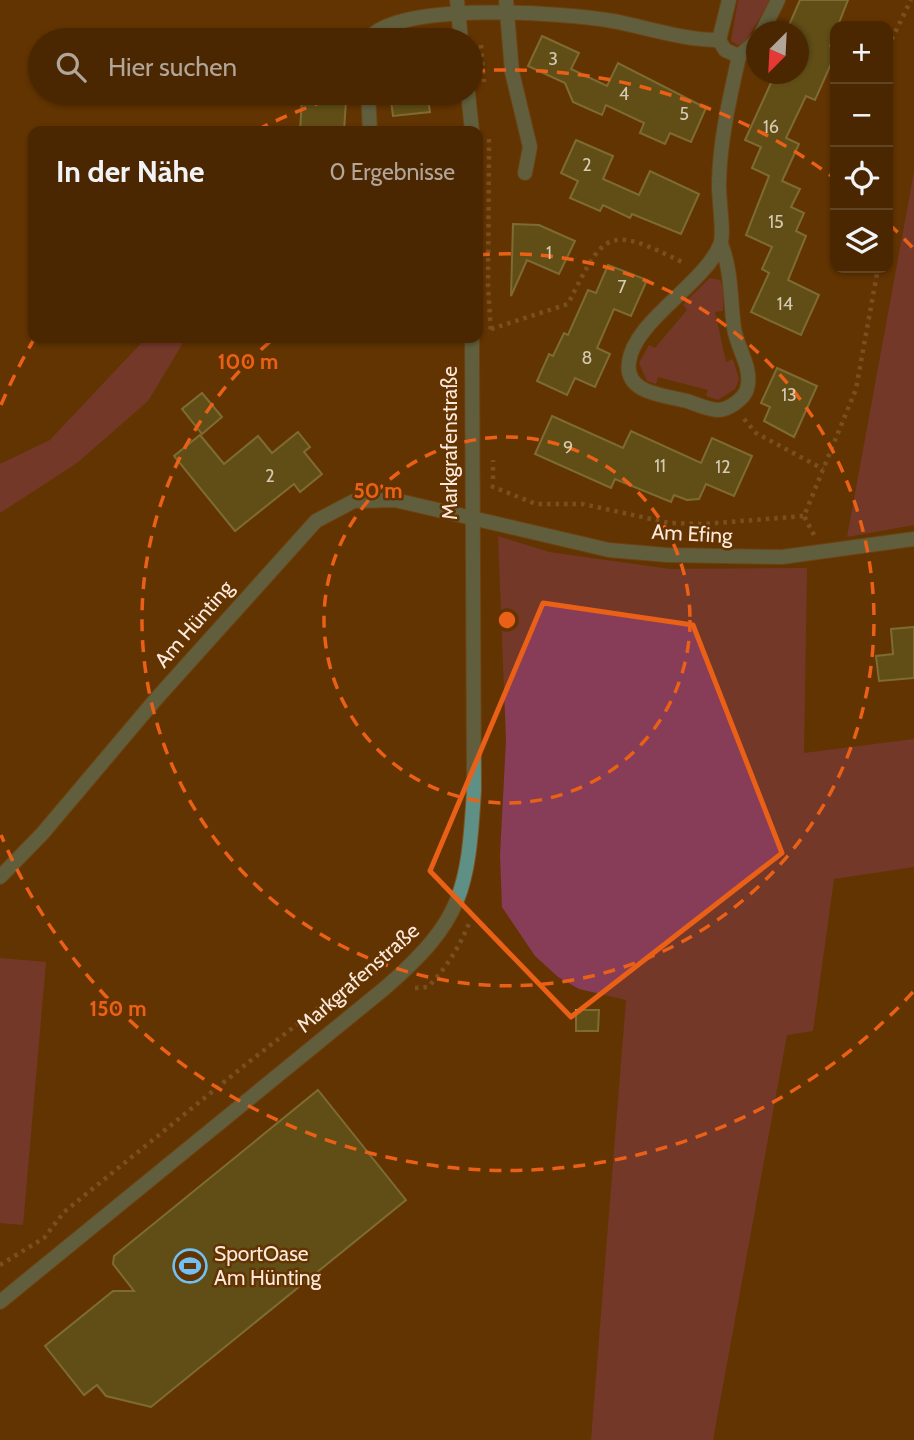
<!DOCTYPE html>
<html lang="de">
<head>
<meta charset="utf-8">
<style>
  :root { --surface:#4a2701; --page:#512f0b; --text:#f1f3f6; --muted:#b2a599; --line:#614423 }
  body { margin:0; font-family:Cabin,sans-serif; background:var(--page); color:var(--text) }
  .controls { position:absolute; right:21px; top:21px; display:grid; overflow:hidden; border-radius:14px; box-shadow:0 2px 5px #0004 }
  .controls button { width:63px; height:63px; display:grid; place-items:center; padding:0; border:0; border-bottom:2px solid var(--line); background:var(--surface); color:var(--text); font:35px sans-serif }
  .compass { position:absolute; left:746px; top:21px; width:63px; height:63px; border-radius:50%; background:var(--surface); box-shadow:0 2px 5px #0004; rotate:204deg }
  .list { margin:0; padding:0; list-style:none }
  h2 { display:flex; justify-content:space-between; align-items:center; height:91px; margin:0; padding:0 28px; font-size:30px }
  h2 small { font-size:23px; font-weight:400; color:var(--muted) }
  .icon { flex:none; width:38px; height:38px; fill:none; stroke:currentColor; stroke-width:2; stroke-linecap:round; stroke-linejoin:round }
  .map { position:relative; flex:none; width:914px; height:1440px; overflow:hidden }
  .search { position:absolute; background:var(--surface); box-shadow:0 2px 5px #0004; left:28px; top:28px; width:455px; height:77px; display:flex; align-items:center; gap:18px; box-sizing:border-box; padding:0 24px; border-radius:38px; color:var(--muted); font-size:26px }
  .panel { position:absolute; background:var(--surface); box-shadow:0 2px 5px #0004; left:28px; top:126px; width:455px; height:217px; border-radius:14px }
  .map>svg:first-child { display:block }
  .green { fill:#873c57 }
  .building { fill:#616d2f; stroke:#9fae6e; stroke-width:2 }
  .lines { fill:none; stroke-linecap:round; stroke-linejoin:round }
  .street-casing { stroke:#7b5124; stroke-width:16 }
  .path { stroke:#957049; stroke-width:4.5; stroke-dasharray:3.5 5; stroke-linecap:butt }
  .street { stroke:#5f9085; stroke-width:14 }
  .marked { fill:none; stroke:#e96016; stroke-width:5; stroke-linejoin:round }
  .ring { fill:none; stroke:#e96016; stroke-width:3.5; stroke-dasharray:12 9 }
  .labels { text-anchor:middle; stroke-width:5; stroke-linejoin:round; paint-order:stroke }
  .number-label { font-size:18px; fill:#d4cab1 }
  .street-label { font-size:21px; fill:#fbe9dc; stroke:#633401 }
  .poi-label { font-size:21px; fill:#fbe9dc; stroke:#633401; text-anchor:start }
  .centre { fill:#e96016; stroke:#633401; stroke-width:3.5 }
  .ring-label { font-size:21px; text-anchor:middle; font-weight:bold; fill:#e96016; stroke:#633401; stroke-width:5; stroke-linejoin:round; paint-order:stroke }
</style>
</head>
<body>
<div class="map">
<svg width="914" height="1440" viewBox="0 0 914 1440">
  <rect width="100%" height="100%" fill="#633401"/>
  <!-- green -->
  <g class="green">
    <polygon points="738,0 770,0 745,43 737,45 731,41"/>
    <polygon points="914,172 914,525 847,537"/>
    <polygon points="710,278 720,280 723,287 723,311 715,312 726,362 733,359 739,379 735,389 718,400 706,396 708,390 658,377 656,384 647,381 639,363 649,345 655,348 687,310 683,304"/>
    <polygon points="146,338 186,338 148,401 77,463 0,513 0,464 50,440"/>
    <polygon points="498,536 549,552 670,569 807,568 804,753 914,739 914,867 834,879 813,1031 787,1035 713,1440 591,1440 626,1000 579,989 558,977 535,956 502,907 500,855 506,740"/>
    <polygon points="0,958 46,962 23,1225 0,1223"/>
  </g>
  <!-- building -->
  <g class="building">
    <polygon points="800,0 848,0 830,46 835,48 835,55 815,100 806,96 786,138 799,144 782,181 800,189 791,207 804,213 796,231 806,236 788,280 819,295 801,335 751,312 769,273 762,269 772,247 746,235 769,176 752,168 761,147 745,140 775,74 799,74 799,32 786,32"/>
    <polygon points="542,36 579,53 571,69 607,86 618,63 706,108 691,142 670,133 665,144 640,133 644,123 606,105 602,115 573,102 565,83 528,66"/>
    <polygon points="390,93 427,93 430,112 393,116"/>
    <polygon points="302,98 346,101 344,131 300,131"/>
    <polygon points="576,140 613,156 603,179 639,195 650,171 699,194 681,234 632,214 630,218 603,205 600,211 570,198 578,181 561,173"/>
    <polygon points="513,224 539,225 575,241 559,274 527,260 511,296"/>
    <polygon points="608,265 647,280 631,316 614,309 597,348 610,354 595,387 575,378 567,395 537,381 549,354 553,356 564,333 568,335 588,290 596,293"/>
    <polygon points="777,368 817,386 794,437 764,421 770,407 761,403"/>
    <polygon points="202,393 222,417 202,434 182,409"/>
    <polygon points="552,416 623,448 631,431 701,463 712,438 752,456 734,496 706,484 699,499 687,500 674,495 671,502 615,479 611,488 535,454"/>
    <polygon points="298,432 310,447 304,452 322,474 300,492 294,484 235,531 174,456 200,435 224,464 258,436 272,453"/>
    <polygon points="914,627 914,678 879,681 876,656 893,654 891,629"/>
    <polygon points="576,1010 599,1010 598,1031 576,1031"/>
    <polygon points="318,1090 406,1200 151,1407 106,1396 97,1385 84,1395 45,1346 113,1291 134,1291 113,1264 114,1256"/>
  </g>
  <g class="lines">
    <defs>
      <g id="street">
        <polyline points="457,0 461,40"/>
        <polyline points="506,0 512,72 530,147 525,173"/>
        <polyline points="729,0 719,40 725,50 739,56 757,40"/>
        <polyline points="762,32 778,0"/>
        <path d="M368 40C394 0 568 13 613 21 649 28 683 40 719 40"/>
        <polyline points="368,93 370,131"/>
        <polyline points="468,93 472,131"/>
        <path d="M721 244C732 272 730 298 734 328 737 348 753 368 747 389 744 399 728 410 718 410 709 410 696 404 687 401 665 395 624 394 629 362 634 321 704 284 720 245 725 234 718 197 719 182 720 139 730 97 739 56"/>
        <polyline points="0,877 42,834 156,699 316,521 354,501 395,500 609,550 667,555 782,557 914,539"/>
        <path d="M0 1302 385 988C463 920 468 891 474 790L472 338"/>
      </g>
    </defs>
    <!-- street casing -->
    <use href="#street" class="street-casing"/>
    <!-- path -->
    <g class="path">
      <polyline points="481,45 484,82"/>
      <polyline points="888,47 911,0"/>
      <polyline points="489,139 488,286 491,333"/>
      <path d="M491 329 568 304C605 230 607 225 684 263"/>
      <polyline points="744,419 756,433 823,469"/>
      <polyline points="493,479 493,460"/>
      <polyline points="491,486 536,504 583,504 669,523 704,524 804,516"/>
      <polyline points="814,535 804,516 856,389 878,268"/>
      <path d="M415 988 428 987C447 967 460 946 470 921"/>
      <polyline points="0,1265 44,1238 64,1212 250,1061 326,1002 344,995"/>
    </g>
    <!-- street -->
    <use href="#street" class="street"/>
  </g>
  <!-- marked area -->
  <path d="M0 0H914V1440H0ZM543 603 693 625 782 853 571 1017 430 871Z" fill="#633401" fill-opacity=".55" fill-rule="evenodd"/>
  <path class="marked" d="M543 603 693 625 782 853 571 1017 430 871Z"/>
  <!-- distance rings -->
  <g class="ring">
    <circle cx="507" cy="620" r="183"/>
    <path d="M478 255A366 366 0 1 1 272 340"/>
    <path d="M913 992A550 550 0 0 1 1 835M1 405A550 550 0 0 1 33 341M257 130A550 550 0 0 1 346 94M473 71A550 550 0 0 1 834 178M889 224A550 550 0 0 1 913 248"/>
  </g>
  <!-- icons -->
  <defs>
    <symbol id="stadium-ring" viewBox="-11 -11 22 22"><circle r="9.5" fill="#633401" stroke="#72c1f5" stroke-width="1.5"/><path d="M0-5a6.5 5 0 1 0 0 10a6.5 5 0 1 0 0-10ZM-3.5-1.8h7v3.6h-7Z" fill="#72c1f5"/></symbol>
  </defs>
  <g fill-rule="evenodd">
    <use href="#stadium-ring" x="171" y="1247" width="38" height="38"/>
  </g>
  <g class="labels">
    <!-- number labels -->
    <g class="number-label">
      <text x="553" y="65">3</text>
      <text x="624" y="100">4</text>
      <text x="684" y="120">5</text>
      <text x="771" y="133">16</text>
      <text x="587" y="171">2</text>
      <text x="776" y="228">15</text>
      <text x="549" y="259">1</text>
      <text x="622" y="293">7</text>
      <text x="785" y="310">14</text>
      <text x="587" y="364">8</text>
      <text x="789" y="401">13</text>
      <text x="568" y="454">9</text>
      <text x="660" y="472">11</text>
      <text x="723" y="473">12</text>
      <text x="270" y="482">2</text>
    </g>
    <!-- street labels -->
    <g class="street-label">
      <text transform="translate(450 443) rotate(-90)" y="7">Markgrafenstraße</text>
      <text transform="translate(692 534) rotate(3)" y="7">Am Efing</text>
      <text transform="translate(194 624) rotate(-49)" y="7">Am Hünting</text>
      <text transform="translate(358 978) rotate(-41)" y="7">Markgrafenstraße</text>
    </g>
    <!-- poi labels -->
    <g class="poi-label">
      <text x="214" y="1261">SportOase<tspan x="214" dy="24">Am Hünting</tspan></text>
    </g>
  </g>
  <circle cx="507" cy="620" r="10" class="centre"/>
  <g class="ring-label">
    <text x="248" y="369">100 m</text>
    <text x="378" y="498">50 m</text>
    <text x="118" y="1016">150 m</text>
  </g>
</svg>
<div class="controls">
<button>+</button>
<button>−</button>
<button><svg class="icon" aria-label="locate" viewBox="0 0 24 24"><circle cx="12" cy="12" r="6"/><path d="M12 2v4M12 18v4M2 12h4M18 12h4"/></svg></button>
<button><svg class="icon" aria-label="layers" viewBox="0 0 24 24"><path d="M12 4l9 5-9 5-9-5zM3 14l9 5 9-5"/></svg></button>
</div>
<svg class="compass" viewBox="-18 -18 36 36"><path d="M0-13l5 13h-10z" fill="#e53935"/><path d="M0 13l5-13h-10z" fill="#b2a599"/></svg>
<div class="search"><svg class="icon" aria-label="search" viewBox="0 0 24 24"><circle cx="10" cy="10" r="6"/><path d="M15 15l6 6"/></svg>Hier suchen</div>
<section class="panel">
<h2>In der Nähe<small>0 Ergebnisse</small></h2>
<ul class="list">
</ul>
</section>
</div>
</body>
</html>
